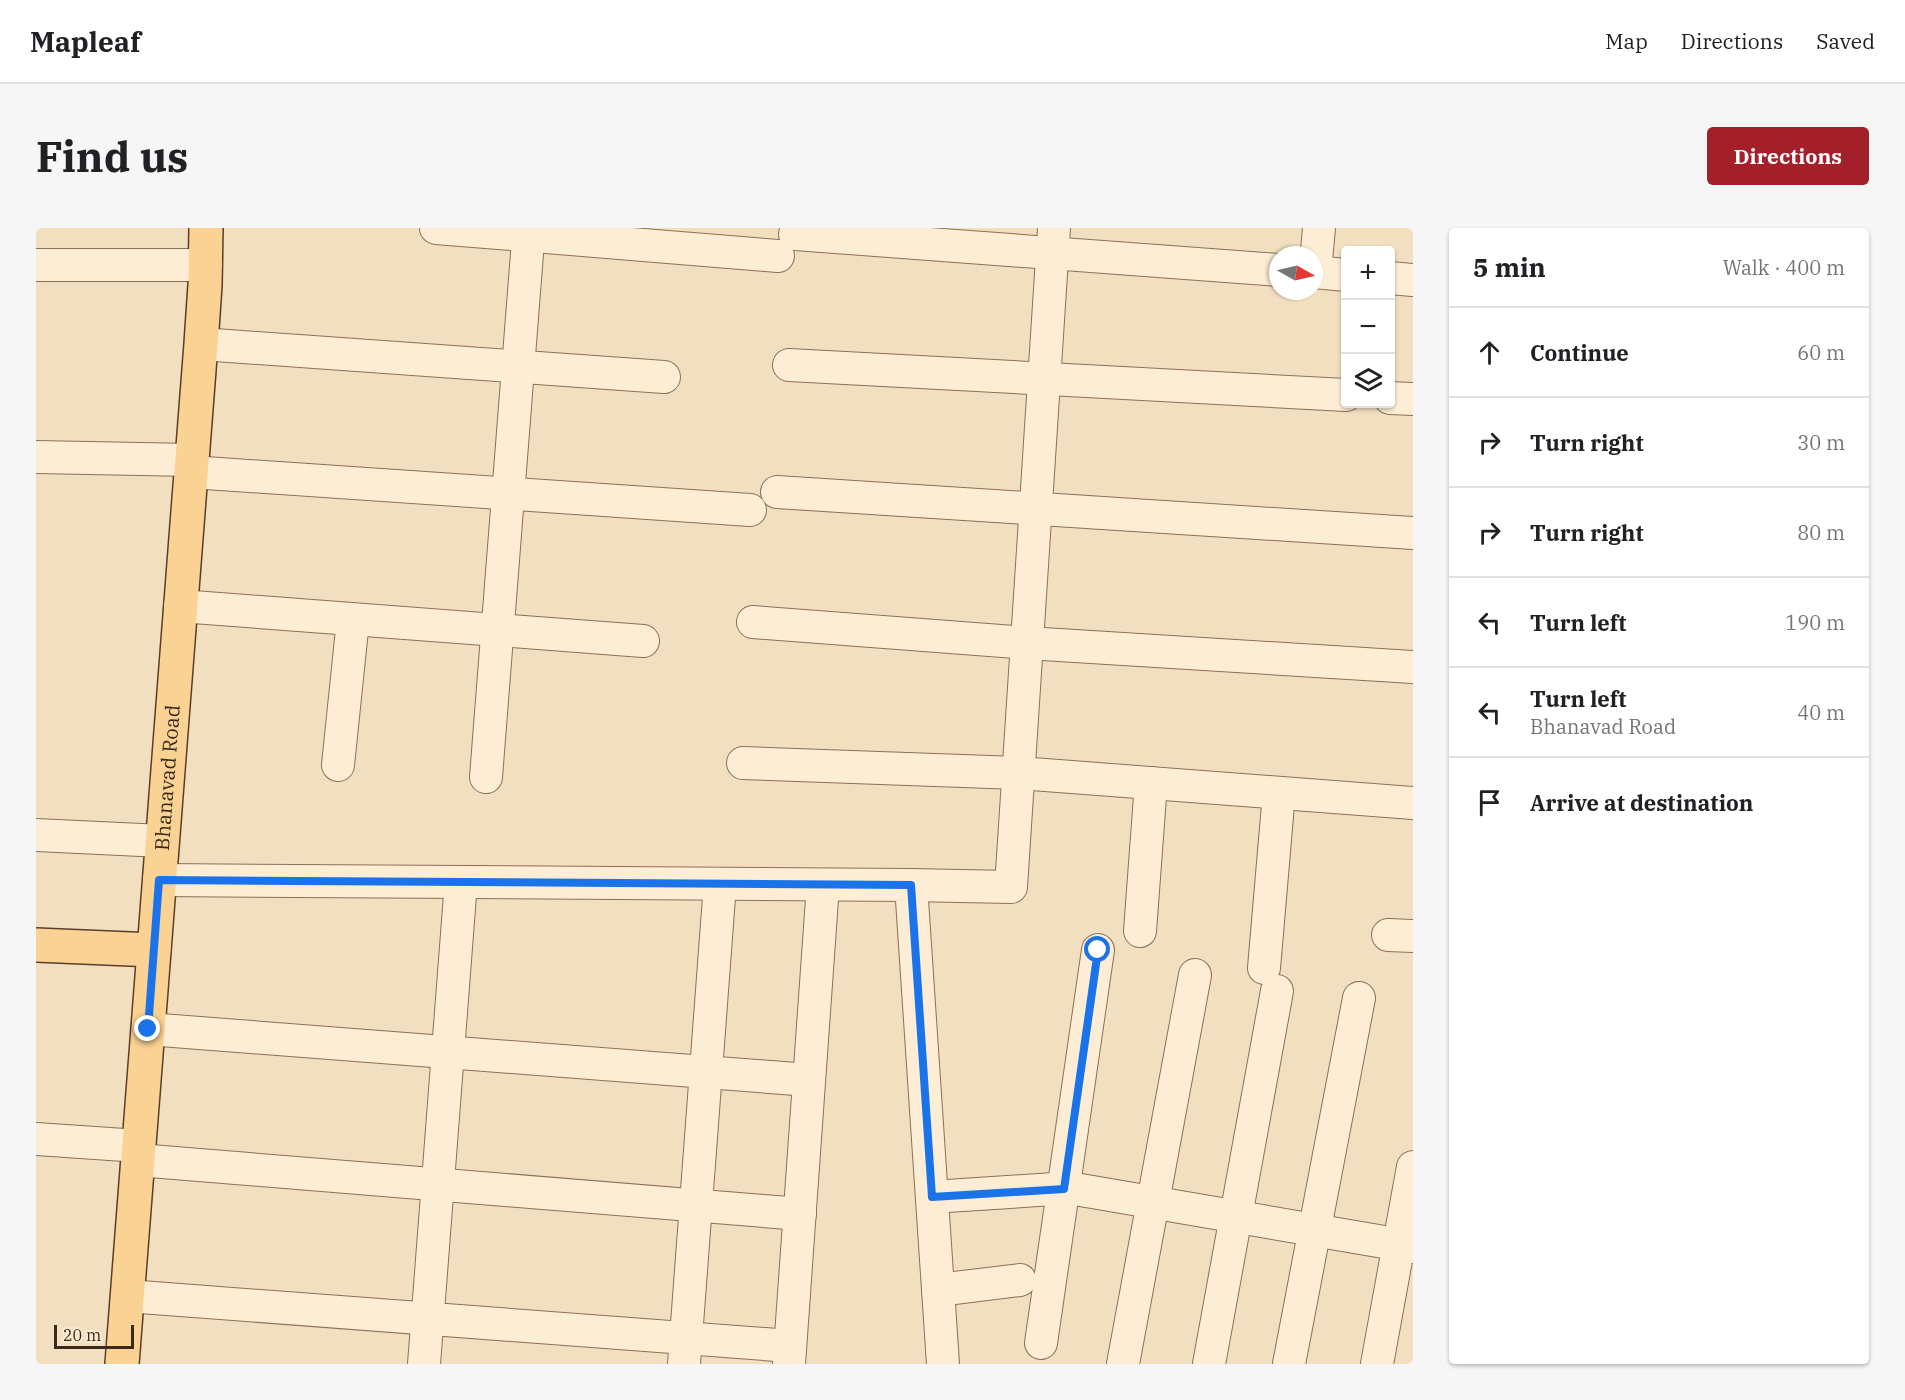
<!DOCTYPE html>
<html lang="en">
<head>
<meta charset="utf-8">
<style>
  :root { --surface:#fff; --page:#f6f6f6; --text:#202124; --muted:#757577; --line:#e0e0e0; --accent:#a31f2a }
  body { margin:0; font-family:"IBM Plex Serif",serif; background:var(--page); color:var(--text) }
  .controls { position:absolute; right:18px; top:18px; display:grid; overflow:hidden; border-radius:6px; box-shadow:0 2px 4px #0004 }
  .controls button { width:54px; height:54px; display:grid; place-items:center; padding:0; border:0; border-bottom:2px solid var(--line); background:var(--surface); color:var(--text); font:30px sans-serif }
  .compass { position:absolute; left:1233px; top:18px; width:54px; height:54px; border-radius:50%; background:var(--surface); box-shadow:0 2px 4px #0004; rotate:98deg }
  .scale { position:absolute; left:18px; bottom:15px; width:80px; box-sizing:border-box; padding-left:6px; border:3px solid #3b291c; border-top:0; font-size:16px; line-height:21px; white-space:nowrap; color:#3b291c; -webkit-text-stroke:4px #f9ead0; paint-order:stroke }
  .stop { position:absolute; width:18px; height:18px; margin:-14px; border:4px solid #1a73e8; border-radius:50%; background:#fff }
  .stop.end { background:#1a73e8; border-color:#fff; box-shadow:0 2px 6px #0008 }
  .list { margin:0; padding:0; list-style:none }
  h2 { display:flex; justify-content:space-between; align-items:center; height:78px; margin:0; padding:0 24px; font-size:26px }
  h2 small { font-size:20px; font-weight:400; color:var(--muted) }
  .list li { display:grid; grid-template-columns:39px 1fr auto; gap:18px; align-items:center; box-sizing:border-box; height:90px; padding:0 24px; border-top:2px solid var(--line) }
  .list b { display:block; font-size:22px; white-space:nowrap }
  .list p { margin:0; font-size:20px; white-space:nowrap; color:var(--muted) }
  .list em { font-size:20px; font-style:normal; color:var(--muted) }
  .icon { flex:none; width:33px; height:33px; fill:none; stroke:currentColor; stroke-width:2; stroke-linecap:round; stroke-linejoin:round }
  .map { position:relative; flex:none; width:1377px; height:1136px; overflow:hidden; border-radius:6px }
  header { display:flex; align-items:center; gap:36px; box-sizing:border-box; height:84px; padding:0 30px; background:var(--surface); border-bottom:2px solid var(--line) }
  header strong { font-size:28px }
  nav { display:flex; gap:33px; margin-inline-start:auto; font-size:21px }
  .intro { display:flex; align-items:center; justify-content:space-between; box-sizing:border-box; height:144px; padding:0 36px }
  h1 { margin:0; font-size:42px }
  .button { padding:15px 27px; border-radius:6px; background:var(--accent); color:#fff; font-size:21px; font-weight:700 }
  main { display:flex; gap:36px; padding:0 36px }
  aside { flex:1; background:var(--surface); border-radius:6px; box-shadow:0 2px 4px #0004 }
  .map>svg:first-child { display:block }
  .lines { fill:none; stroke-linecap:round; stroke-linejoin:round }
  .minor-casing { stroke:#8d6f56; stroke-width:34 }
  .major-casing { stroke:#5b3d2a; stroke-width:36 }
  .minor { stroke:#fcedd4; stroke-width:32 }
  .major { stroke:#fad293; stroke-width:33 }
  .route { stroke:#1a73e8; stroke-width:8 }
  .labels { text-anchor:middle; stroke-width:6; stroke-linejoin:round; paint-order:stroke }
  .street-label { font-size:20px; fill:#3b291c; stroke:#f9ead0 }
</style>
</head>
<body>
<header>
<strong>Mapleaf</strong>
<nav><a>Map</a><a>Directions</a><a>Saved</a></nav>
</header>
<div class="intro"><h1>Find us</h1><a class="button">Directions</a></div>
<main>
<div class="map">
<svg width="1377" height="1136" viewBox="0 0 1377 1136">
  <rect width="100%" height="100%" fill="#f2dfc0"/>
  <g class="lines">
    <defs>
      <g id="minor">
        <polyline points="400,0 742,28"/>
        <polyline points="759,6 1242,42"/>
        <polyline points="0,37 170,37"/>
        <polyline points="1278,44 1310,47"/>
        <polyline points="1279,44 1283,0"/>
        <polyline points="1354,50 1377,52"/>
        <polyline points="165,116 628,149"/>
        <polyline points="753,137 1310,167"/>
        <polyline points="1354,170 1377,171"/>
        <polyline points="0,229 156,232"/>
        <polyline points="155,244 714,282"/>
        <polyline points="741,264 1377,305"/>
        <polyline points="144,378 607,413"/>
        <polyline points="717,394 991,415 1377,439"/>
        <polyline points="707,535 983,545 1377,575"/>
        <polyline points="302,537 317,392"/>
        <polyline points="450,549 493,0"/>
        <polyline points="0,607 126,613"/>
        <polyline points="123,652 875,657 907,1136"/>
        <polyline points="875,657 975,659 1018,0"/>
        <polyline points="1104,703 1115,555"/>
        <polyline points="1352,707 1377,708"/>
        <polyline points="1228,740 1243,565"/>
        <polyline points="112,801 773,852"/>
        <polyline points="0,911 103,918"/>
        <polyline points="102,932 764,986"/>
        <polyline points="896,969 1033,960 1377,1019"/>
        <polyline points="902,1062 984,1052"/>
        <polyline points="91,1068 754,1118"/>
        <polyline points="1005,1115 1062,722"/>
        <polyline points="388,1136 425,654"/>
        <polyline points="648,1136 684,656"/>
        <polyline points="753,1136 787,657"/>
        <polyline points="1087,1136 1159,747"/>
        <polyline points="1173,1136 1241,763"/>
        <polyline points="1253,1136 1323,770"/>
        <polyline points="1341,1136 1377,939"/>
      </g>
      <g id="major">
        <polyline points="0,717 118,722"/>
        <path id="s1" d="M86 1136 165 116 169 57 170 0"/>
      </g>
    </defs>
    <!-- minor casing -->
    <use href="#minor" class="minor-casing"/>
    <!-- major casing -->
    <use href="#major" class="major-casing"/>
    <!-- minor -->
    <use href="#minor" class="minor"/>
    <!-- major -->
    <use href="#major" class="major"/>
  </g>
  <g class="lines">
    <!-- route -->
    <polyline class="route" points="112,801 123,652 875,657 896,969 1028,961 1062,722"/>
  </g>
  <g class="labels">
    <!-- street labels -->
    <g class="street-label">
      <text dy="7" stroke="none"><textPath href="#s1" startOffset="588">Bhanavad Road</textPath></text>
    </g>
  </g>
</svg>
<div class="controls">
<button>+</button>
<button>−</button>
<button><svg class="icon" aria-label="layers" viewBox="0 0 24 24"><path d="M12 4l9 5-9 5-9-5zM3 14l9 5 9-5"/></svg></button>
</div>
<svg class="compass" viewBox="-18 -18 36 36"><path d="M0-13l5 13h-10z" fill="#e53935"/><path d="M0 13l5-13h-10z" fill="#757577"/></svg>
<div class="scale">20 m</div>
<div class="stop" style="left:1062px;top:722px"></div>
<div class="stop end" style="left:112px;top:801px"></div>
</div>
<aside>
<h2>5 min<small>Walk · 400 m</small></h2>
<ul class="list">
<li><svg class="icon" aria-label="ahead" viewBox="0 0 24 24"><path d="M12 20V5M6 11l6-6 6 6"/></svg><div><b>Continue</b></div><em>60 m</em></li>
<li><svg class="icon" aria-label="right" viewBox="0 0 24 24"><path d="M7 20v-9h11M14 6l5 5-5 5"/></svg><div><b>Turn right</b></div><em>30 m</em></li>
<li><svg class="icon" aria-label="right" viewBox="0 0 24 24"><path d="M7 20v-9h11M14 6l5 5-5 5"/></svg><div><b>Turn right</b></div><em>80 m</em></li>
<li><svg class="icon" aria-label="left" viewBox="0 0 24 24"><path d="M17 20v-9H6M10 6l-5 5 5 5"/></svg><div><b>Turn left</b></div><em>190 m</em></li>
<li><svg class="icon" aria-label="left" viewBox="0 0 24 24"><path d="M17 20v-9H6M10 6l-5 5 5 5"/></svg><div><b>Turn left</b><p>Bhanavad Road</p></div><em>40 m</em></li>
<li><svg class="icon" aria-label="arrive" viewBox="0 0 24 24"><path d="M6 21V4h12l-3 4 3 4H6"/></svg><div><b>Arrive at destination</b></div></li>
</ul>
</aside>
</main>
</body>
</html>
